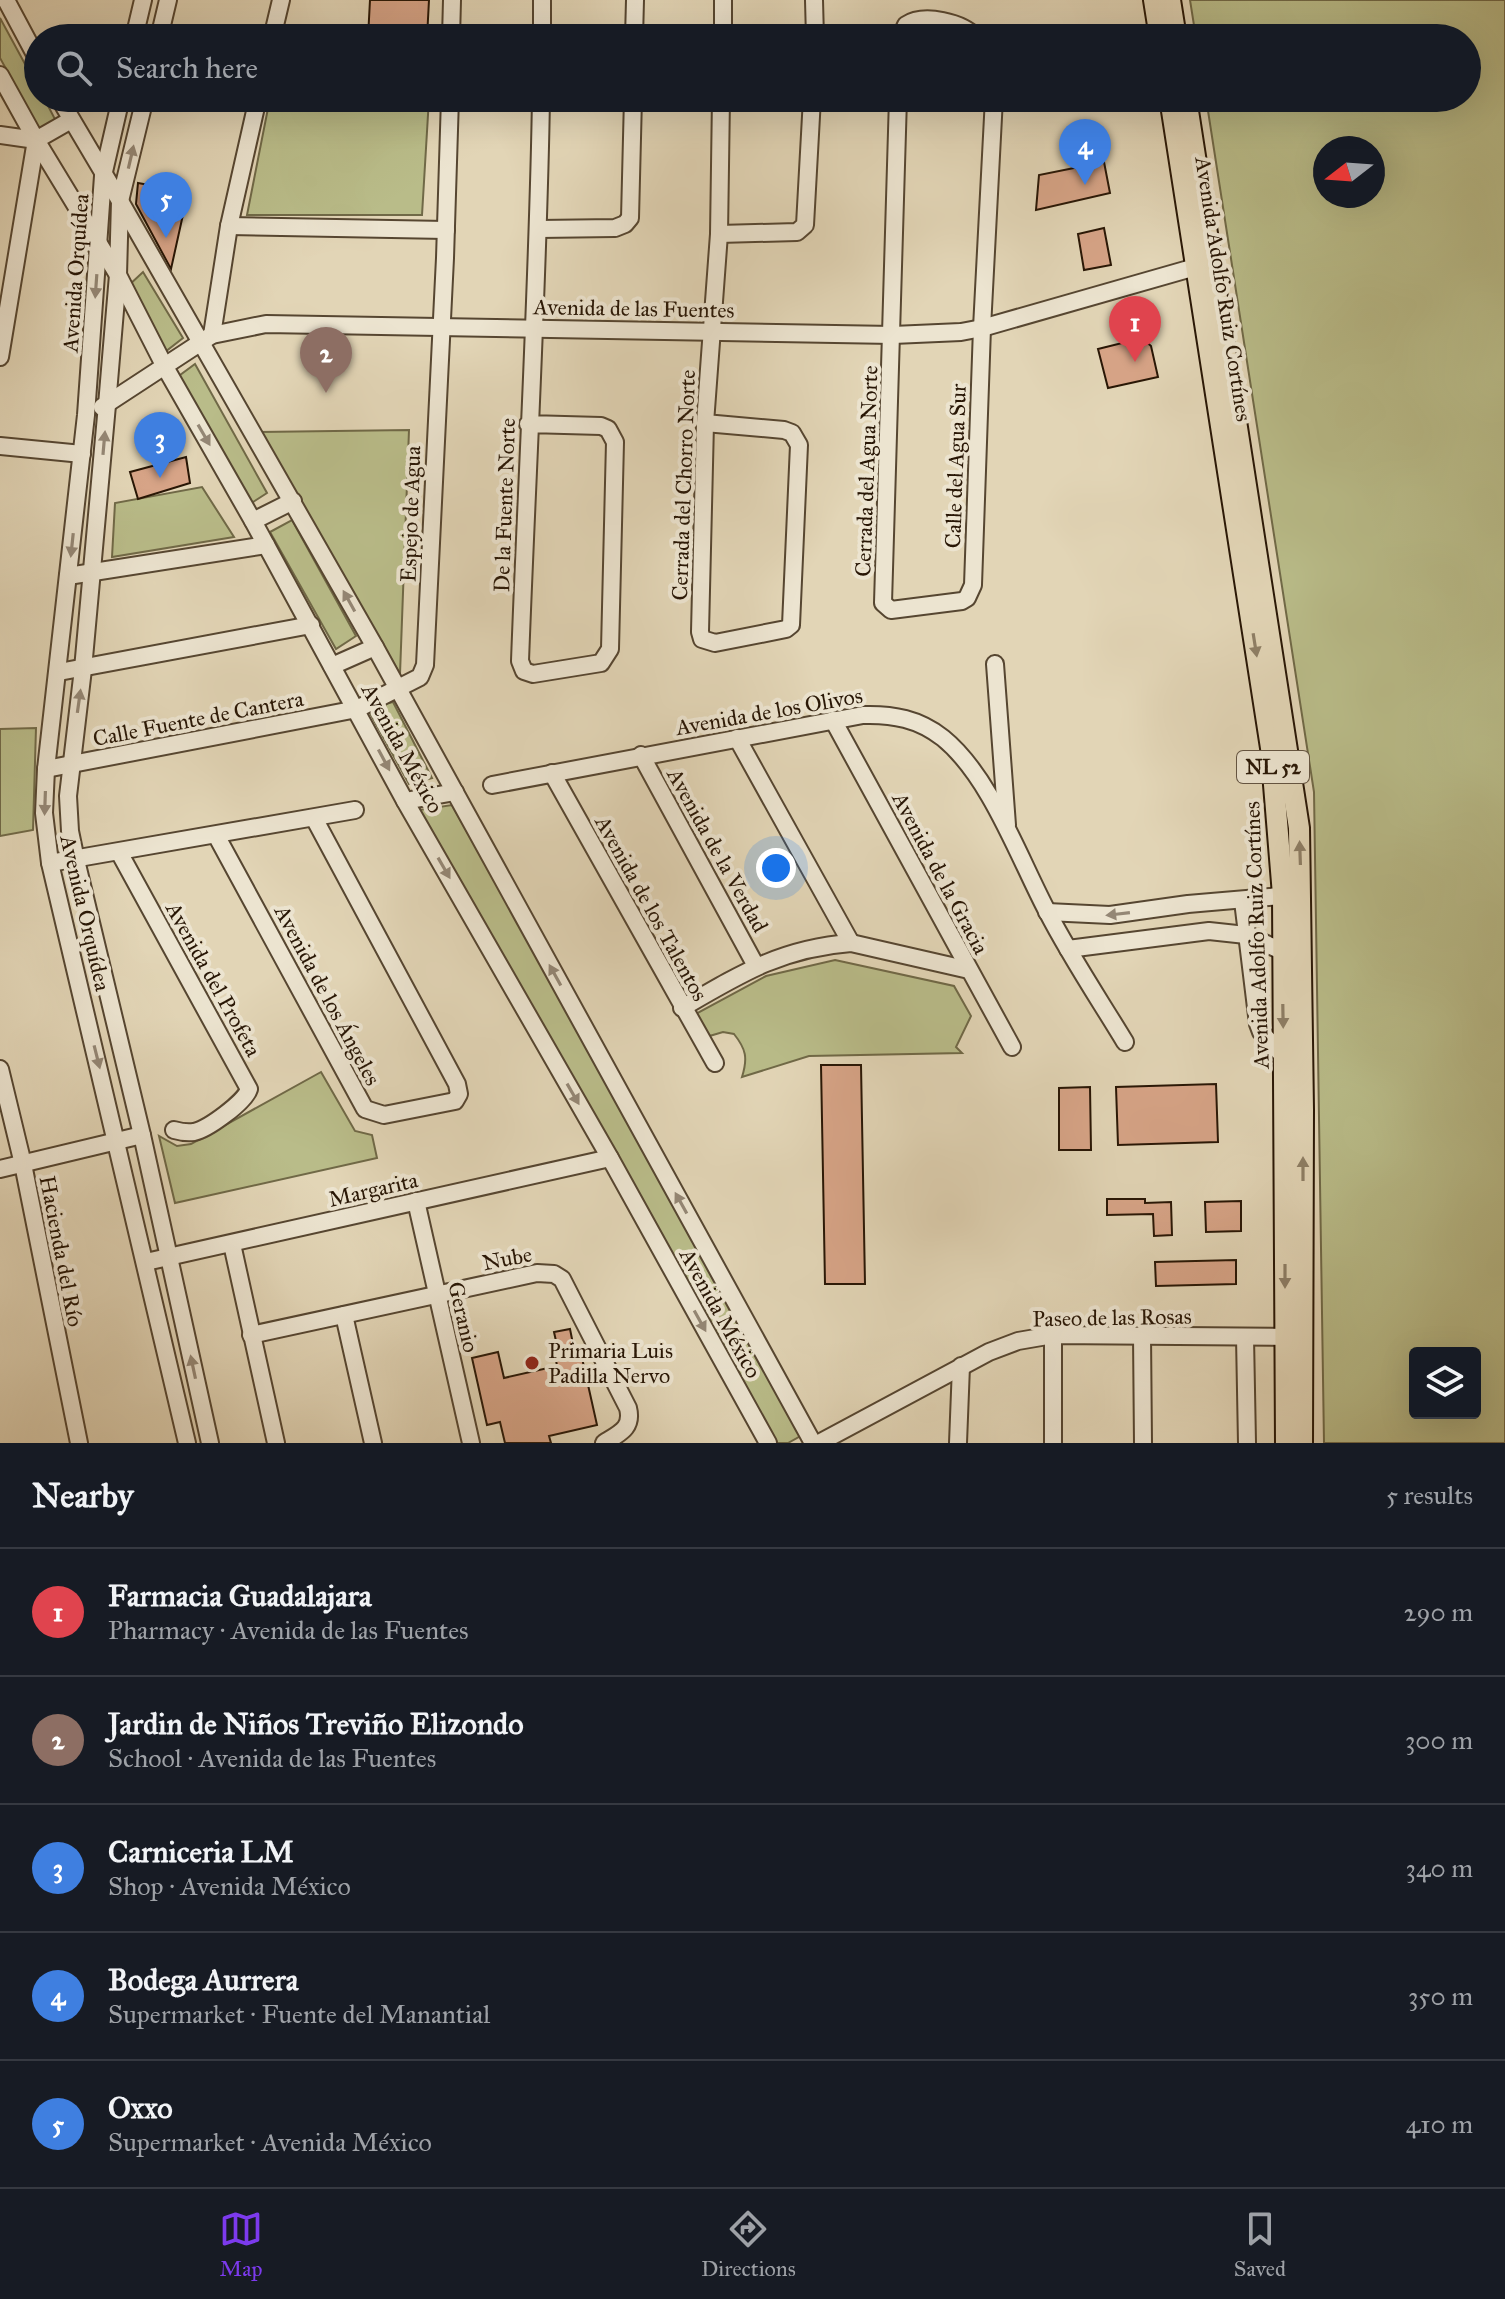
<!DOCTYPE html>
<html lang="en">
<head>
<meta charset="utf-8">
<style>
  :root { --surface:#171b24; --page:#20242c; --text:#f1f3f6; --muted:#9ea1a6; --line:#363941; --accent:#7c3aed }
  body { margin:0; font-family:"IM FELL Great Primer",serif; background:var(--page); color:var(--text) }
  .controls { position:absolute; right:24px; bottom:24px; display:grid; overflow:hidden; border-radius:8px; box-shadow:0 8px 32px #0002 }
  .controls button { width:72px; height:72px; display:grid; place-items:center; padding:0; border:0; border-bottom:2px solid var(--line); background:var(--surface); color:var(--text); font:40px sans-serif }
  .compass { position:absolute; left:1313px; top:136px; width:72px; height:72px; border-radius:50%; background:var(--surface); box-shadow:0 8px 32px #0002; rotate:253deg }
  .you { position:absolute; left:776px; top:868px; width:28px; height:28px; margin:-20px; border:6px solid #fff; border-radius:50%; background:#1a73e8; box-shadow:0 0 0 12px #1a73e833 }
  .badge { display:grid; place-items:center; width:52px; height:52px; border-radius:50%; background:var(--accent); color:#fff; font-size:26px; font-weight:700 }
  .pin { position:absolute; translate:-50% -66px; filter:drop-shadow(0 2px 4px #0008) }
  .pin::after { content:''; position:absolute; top:42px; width:28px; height:24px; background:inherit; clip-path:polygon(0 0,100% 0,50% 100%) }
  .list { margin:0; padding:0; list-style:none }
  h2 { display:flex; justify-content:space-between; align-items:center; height:104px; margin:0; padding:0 32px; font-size:34px }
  h2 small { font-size:26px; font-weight:400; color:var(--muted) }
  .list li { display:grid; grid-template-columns:52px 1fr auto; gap:24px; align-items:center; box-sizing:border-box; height:128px; padding:0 32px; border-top:2px solid var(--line) }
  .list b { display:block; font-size:30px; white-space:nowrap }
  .list p { margin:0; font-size:26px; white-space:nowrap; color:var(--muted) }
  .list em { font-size:26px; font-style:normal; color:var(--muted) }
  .icon { flex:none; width:44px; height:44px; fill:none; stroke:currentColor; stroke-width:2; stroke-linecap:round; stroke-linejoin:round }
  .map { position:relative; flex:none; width:1505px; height:1443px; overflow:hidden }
  .search { position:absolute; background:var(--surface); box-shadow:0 8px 32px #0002; left:24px; right:24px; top:24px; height:88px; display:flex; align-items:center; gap:20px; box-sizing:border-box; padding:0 28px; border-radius:44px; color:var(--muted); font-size:30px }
  .sheet { height:744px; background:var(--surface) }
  nav { display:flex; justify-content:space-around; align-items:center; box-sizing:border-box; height:112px; border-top:2px solid var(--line); background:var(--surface); font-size:22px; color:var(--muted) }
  nav a { display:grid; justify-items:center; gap:4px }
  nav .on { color:var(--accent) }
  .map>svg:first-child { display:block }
  .green { fill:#b9bc89; stroke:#706947; stroke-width:2; fill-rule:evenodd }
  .building { fill:#d7a487; stroke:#281605; stroke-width:2 }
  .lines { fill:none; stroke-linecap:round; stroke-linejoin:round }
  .minor-casing { stroke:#564631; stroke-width:20 }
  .major-casing { stroke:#281605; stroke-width:24 }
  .minor { stroke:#ece4d0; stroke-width:16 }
  .major { stroke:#e2d5b6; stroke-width:20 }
  .oneway { fill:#948775 }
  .oneway2 { fill:#8e7f66 }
  .poi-dot { fill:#8f2418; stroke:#ece4d0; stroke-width:3 }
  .labels { text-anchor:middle; stroke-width:8; stroke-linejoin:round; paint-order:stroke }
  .shield { fill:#ece4d0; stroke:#635442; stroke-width:2 }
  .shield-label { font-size:20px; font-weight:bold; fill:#281605 }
  .street-label { font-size:22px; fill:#281605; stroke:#ece4d0 }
  .poi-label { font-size:22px; fill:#281605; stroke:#ece4d0; text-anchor:start }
</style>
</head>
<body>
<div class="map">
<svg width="1505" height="1443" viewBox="0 0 1505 1443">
  <rect width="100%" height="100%" fill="#e2d5b6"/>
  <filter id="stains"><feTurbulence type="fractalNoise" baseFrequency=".0025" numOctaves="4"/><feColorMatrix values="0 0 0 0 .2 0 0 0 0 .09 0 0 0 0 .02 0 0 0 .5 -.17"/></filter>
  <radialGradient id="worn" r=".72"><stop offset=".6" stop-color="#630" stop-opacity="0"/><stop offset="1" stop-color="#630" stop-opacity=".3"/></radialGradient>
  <!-- green -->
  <g class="green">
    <path d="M1190 0H1505V1443H1324L1314 792 1206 98H1467V38H1196ZM1325 148H1373V196H1325ZM1415 1353H1475V1413H1415Z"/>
    <polygon points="0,18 38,88 38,98 44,98 58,125 42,134 0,58"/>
    <polygon points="270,98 429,98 422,215 247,215"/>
    <polygon points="143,272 183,338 165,352 127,287"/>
    <polygon points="195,364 267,493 250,504 176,378"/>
    <polygon points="409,430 400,674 260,432"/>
    <polygon points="202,487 234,537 112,557 115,503"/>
    <polygon points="292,520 356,636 336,649 270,532"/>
    <polygon points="393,702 432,778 409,784 367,708"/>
    <polygon points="36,728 33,830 0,836 0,729"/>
    <polygon points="452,805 804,1434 788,1443 776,1443 419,810"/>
    <path d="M835 960 954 986 971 1016 956 1047 962 1053 809 1056 742 1077C748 1058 746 1049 734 1034L723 1032 706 1037 690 1017 766 976Z"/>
    <polygon points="321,1072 355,1131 372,1135 377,1158 175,1203 159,1136 177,1146 191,1144"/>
  </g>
  <!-- building -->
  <g class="building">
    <polygon points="370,0 429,0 427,38 368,38"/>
    <polygon points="1104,162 1110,193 1036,210 1039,175"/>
    <polygon points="138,183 188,192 171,269 136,204"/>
    <polygon points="1104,228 1111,265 1084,270 1078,234"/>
    <polygon points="1142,338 1151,346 1158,377 1108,388 1098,349"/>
    <polygon points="186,457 190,483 138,499 130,472"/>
    <polygon points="821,1065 861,1065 865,1284 825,1284"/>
    <polygon points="1216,1084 1218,1142 1118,1145 1116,1087"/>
    <polygon points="1090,1087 1091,1150 1059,1150 1059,1088"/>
    <polygon points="1107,1199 1145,1199 1145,1203 1171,1202 1172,1235 1154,1236 1153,1214 1107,1215"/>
    <polygon points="1241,1201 1241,1231 1206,1232 1205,1202"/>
    <polygon points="1236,1260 1236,1284 1156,1286 1155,1262"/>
    <polygon points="570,1329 576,1359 582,1358 597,1425 549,1436 551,1443 505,1443 500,1422 487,1425 472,1358 498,1352 504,1378 557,1366 556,1360 560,1359 554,1332"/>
  </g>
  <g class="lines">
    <defs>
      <g id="minor">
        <polyline points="6,0 38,60"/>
        <polyline points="814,0 815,38"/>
        <polyline points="134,38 143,0"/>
        <polyline points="159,38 168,0"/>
        <polyline points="272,38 281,0"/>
        <polyline points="451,38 452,0"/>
        <polyline points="542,38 542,0"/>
        <polyline points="634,38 635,0"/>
        <polyline points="723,38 723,0"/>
        <path d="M900 38 906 25C924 13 962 22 977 38"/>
        <polyline points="0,75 36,140 118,275 165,367 253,521 405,801 610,1158 768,1443"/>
        <polyline points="59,98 120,201 375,647 813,1443"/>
        <polyline points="121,98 103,176 86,415 46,769 44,813 50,863 187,1443"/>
        <polyline points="145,98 120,201 118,275 107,405 83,669 68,796 70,831 76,860 142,1135 210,1443"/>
        <polyline points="898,98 883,603 891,610 962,601 967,598 973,585 982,328 994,98"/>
        <polyline points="0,135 36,140"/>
        <polyline points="36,140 71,120"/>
        <polyline points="229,226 446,230"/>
        <polyline points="539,229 615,228 625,224 630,218 633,98"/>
        <polyline points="719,234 797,232 805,225 812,98"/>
        <polyline points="212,335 229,226 258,98"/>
        <polyline points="0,357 36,140"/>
        <polyline points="102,407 212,335 266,324 893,335 961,332 982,328 1206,264"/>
        <polyline points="705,423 784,430 792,433 799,445 791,625 786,629 715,643 702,639 700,632 705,423 719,234 721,98"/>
        <path d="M528 424 601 426 608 429 615 442 610 649 601 663 533 674 524 671 520 661C527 473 538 286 541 98"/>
        <polyline points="0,446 82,454"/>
        <polyline points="253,521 293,501"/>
        <polyline points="68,576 266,545"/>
        <polyline points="995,664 1007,825"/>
        <polyline points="332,666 375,647"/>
        <polyline points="59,672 311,625"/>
        <polyline points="833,720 1012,1047"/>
        <polyline points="737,738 851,943"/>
        <polyline points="641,755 756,966"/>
        <polyline points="46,769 357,709 420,677 425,665 445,258 450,98"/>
        <polyline points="552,773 715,1063"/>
        <path d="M492 785 863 715C893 714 919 719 943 738 990 776 1019 858 1047 911 1070 956 1099 999 1125 1042"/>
        <polyline points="405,801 455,792"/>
        <polyline points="216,835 365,1109 384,1115 455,1101 459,1094 457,1084 314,818"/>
        <path d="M119 852 249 1089C245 1102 208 1129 194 1132 187 1133 181 1132 174 1130"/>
        <polyline points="50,863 355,810"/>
        <polyline points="1243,901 1258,1024 1261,1032 1284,1057"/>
        <polyline points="1047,912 1110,915 1188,904 1292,895"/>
        <polyline points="1068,949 1209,931 1246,935 1282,951 1293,947"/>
        <path d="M682 1008C740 974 782 948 851 943L969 970"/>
        <polyline points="0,1069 23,1164 79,1443"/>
        <polyline points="0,1169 142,1135"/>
        <polyline points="416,1201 471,1443"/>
        <polyline points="232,1244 276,1443"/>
        <polyline points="146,1262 610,1158"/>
        <polyline points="344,1315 373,1443"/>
        <path d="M251 1335 537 1273 554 1274 562 1279 628 1408C633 1428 620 1433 604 1443"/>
        <polyline points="1142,1335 1143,1443"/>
        <polyline points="1245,1337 1247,1443"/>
        <polyline points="819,1443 989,1352 1018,1341 1053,1335 1296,1337"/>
        <polyline points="958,1443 961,1366"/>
        <polyline points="1053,1443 1053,1335"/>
      </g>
      <g id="major">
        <polyline points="1154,0 1160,38"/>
        <polyline points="1170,0 1176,38"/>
        <polyline points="1170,98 1271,748 1283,895 1286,1443"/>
        <polyline points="1186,98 1299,828 1303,1110 1302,1443"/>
      </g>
    </defs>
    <!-- minor casing -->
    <use href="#minor" class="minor-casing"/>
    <!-- major casing -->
    <use href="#major" class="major-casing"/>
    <!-- minor -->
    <use href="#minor" class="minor"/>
    <!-- major -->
    <use href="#major" class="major"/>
  </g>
  <!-- one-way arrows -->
  <defs><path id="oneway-solid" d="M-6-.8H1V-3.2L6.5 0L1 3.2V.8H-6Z" transform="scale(2)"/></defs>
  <g class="oneway">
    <use href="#oneway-solid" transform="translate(131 157) rotate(-77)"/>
    <use href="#oneway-solid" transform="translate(96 286) rotate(94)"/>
    <use href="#oneway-solid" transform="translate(204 435) rotate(60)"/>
    <use href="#oneway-solid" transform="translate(104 443) rotate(-85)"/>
    <use href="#oneway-solid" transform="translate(72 545) rotate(96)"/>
    <use href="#oneway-solid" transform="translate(349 601) rotate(-119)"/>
    <use href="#oneway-solid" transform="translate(79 701) rotate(-82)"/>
    <use href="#oneway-solid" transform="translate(384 760) rotate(62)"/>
    <use href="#oneway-solid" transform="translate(45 803) rotate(92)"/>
    <use href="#oneway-solid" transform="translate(444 868) rotate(60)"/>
    <use href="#oneway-solid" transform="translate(1118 914) rotate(173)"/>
    <use href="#oneway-solid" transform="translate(555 975) rotate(-119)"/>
    <use href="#oneway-solid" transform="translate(97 1057) rotate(76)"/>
    <use href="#oneway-solid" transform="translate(573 1094) rotate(60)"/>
    <use href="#oneway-solid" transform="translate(681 1203) rotate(-119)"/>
    <use href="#oneway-solid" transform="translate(700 1321) rotate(61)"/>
    <use href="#oneway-solid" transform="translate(193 1367) rotate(-102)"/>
  </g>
  <g class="oneway2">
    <use href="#oneway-solid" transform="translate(1255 645) rotate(81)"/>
    <use href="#oneway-solid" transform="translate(1300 853) rotate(-92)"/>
    <use href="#oneway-solid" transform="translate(1283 1016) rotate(89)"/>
    <use href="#oneway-solid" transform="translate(1303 1169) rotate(-90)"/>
    <use href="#oneway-solid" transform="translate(1285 1276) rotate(90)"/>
  </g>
  <!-- markers -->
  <circle class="poi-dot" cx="532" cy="1363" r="8"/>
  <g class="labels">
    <!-- shield labels -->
    <rect class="shield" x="1237" y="751" width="72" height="32" rx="6"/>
    <g class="shield-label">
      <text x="1273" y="774">NL 52</text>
    </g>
    <!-- street labels -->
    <g class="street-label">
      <text transform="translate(75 273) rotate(-86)" y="8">Avenida Orquídea</text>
      <text transform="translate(1224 289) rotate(81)" y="8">Avenida Adolfo Ruiz Cortínes</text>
      <text transform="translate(634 308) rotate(1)" y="8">Avenida de las Fuentes</text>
      <text transform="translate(955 466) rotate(-88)" y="8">Calle del Agua Sur</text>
      <text transform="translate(866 471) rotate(-88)" y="8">Cerrada del Agua Norte</text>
      <text transform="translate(683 485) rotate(-88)" y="8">Cerrada del Chorro Norte</text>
      <text transform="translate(504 505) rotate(-88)" y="8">De la Fuente Norte</text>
      <text transform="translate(410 514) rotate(-88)" y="8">Espejo de Agua</text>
      <text transform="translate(769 711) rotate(-10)" y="8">Avenida de los Olivos</text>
      <text transform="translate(198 718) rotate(-11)" y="8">Calle Fuente de Cantera</text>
      <text transform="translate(403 748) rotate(61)" y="8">Avenida México</text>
      <text transform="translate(718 850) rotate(61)" y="8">Avenida de la Verdad</text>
      <text transform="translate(941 873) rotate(62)" y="8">Avenida de la Gracia</text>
      <text transform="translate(652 908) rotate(61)" y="8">Avenida de los Talentos</text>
      <text transform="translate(86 913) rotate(77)" y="8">Avenida Orquídea</text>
      <text transform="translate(1256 935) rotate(-92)" y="8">Avenida Adolfo Ruiz Cortínes</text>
      <text transform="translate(214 979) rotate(61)" y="8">Avenida del Profeta</text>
      <text transform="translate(328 995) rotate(62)" y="8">Avenida de los Ángeles</text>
      <text transform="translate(373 1189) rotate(-13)" y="8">Margarita</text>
      <text transform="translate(62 1251) rotate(79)" y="8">Hacienda del Río</text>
      <text transform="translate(507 1258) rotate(-11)" y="8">Nube</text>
      <text transform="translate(721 1313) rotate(61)" y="8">Avenida México</text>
      <text transform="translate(464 1317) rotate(77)" y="8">Geranio</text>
      <text transform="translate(1112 1317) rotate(-1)" y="8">Paseo de las Rosas</text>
    </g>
    <!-- poi labels -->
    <g class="poi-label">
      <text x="548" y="1358">Primaria Luis<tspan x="548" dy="25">Padilla Nervo</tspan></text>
    </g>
  </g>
  <rect width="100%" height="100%" filter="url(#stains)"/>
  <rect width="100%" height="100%" fill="url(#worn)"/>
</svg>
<div class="controls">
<button><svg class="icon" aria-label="layers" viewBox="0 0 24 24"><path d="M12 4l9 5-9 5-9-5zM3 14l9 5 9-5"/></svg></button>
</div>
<svg class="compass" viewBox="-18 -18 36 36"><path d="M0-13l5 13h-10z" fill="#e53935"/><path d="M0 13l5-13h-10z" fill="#9ea1a6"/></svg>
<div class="you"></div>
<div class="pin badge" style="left:1135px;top:362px;background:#e0444e">1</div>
<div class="pin badge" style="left:326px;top:393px;background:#8d6e63">2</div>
<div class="pin badge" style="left:160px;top:478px;background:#3f7fe0">3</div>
<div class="pin badge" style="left:1085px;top:185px;background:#3f7fe0">4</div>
<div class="pin badge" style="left:166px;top:238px;background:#3f7fe0">5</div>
<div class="search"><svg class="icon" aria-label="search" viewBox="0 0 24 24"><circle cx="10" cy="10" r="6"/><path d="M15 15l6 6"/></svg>Search here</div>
</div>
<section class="sheet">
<h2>Nearby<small>5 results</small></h2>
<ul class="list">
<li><span class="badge" style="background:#e0444e">1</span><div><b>Farmacia Guadalajara</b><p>Pharmacy · Avenida de las Fuentes</p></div><em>290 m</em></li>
<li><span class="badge" style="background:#8d6e63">2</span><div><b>Jardin de Niños Treviño Elizondo</b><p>School · Avenida de las Fuentes</p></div><em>300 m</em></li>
<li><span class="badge" style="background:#3f7fe0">3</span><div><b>Carniceria LM</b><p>Shop · Avenida México</p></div><em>340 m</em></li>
<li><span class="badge" style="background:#3f7fe0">4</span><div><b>Bodega Aurrera</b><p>Supermarket · Fuente del Manantial</p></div><em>350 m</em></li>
<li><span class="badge" style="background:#3f7fe0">5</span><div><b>Oxxo</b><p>Supermarket · Avenida México</p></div><em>410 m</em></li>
</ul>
</section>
<nav>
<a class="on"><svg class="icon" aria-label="map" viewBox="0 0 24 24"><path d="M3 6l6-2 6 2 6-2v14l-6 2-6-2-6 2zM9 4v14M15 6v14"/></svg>Map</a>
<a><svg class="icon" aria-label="directions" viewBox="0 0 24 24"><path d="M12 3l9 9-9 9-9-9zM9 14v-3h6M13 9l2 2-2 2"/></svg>Directions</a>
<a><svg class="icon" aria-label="saved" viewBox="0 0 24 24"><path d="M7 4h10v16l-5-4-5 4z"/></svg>Saved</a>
</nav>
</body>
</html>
